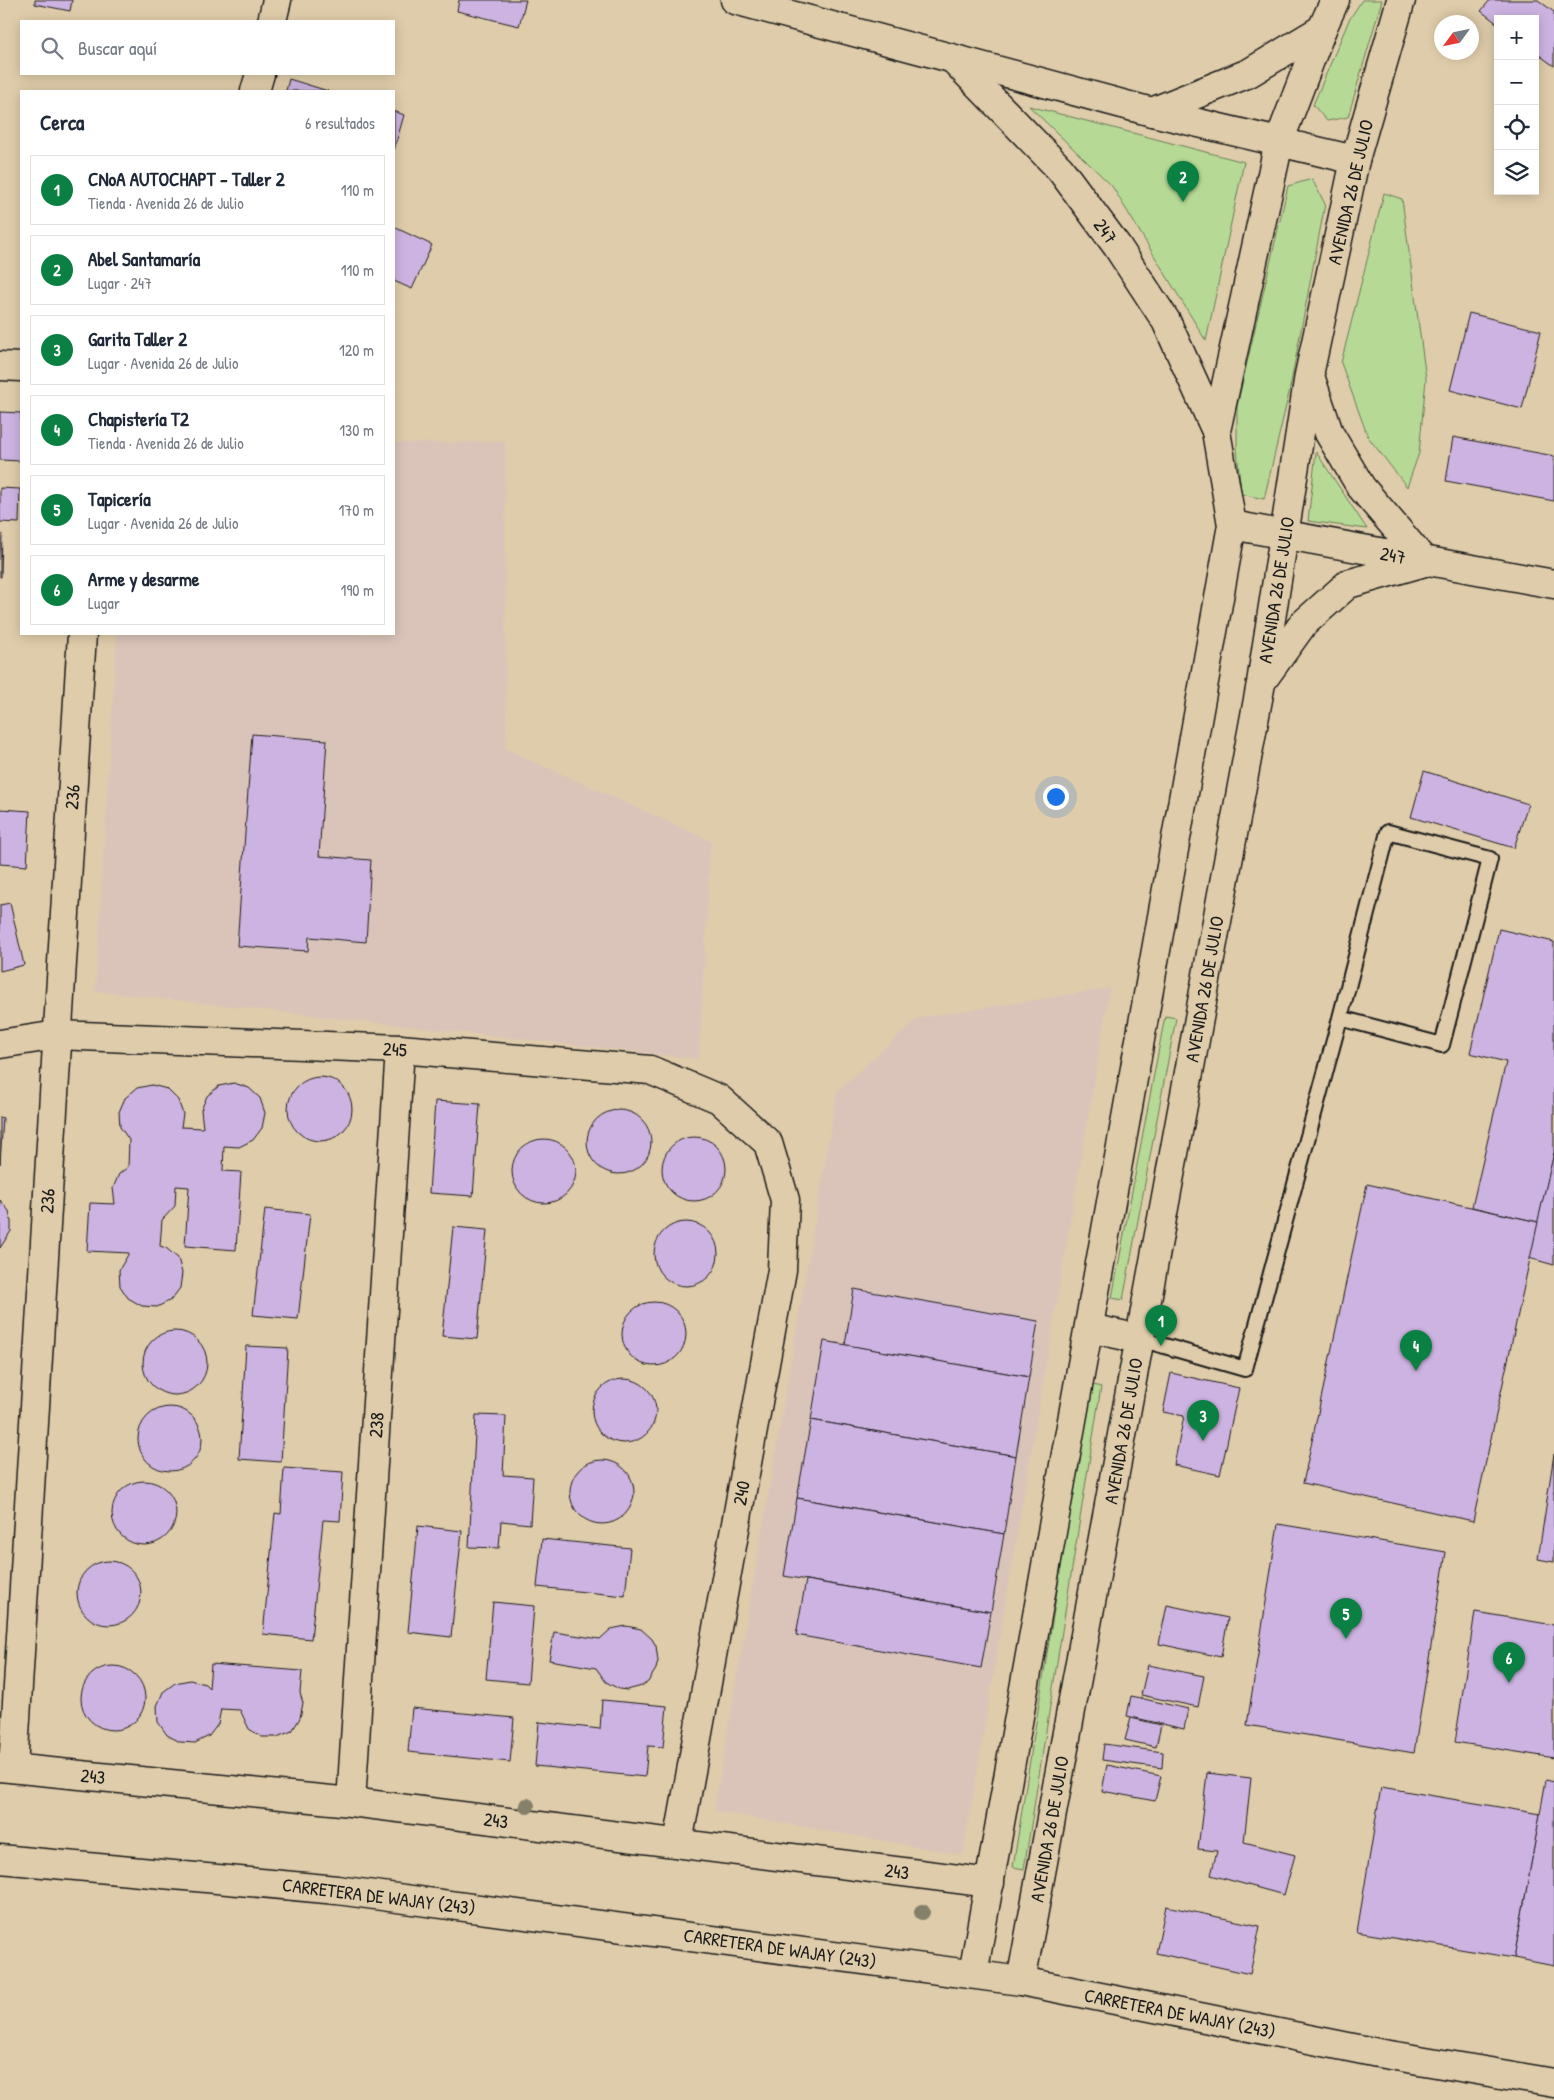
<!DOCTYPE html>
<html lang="es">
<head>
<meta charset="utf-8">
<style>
  :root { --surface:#fff; --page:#f6f6f7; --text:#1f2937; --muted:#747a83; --line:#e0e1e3; --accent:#0b8043 }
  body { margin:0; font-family:"Patrick Hand",sans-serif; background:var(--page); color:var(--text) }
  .controls { position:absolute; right:15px; top:15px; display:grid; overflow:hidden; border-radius:0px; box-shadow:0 2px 12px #0003 }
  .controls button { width:45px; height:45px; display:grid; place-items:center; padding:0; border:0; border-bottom:1px solid var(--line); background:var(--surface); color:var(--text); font:25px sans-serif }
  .compass { position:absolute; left:1434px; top:15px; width:45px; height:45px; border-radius:50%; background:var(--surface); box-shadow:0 2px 12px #0003; rotate:237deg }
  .you { position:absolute; left:1055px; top:796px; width:18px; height:18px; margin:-12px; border:4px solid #fff; border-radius:50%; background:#1a73e8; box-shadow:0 0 0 8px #1a73e833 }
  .badge { display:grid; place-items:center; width:32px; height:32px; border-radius:50%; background:var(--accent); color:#fff; font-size:16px; font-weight:700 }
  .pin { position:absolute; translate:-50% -41px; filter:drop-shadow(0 1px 2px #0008) }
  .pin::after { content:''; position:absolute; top:26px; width:18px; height:15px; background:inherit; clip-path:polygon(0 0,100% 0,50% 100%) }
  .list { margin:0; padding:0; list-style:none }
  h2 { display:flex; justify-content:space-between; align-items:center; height:65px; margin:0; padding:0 20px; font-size:21px }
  h2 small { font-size:16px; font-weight:400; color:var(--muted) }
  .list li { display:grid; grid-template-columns:32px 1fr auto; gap:15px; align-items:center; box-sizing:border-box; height:70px; margin:0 10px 10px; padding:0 10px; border:1px solid var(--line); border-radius:0px }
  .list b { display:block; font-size:19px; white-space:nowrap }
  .list p { margin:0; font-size:16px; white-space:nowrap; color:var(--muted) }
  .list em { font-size:16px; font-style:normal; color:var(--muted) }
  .icon { flex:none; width:28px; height:28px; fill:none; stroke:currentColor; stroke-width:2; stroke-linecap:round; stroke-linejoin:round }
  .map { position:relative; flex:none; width:1554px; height:2100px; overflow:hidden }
  .search { position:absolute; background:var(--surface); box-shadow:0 2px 12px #0003; left:20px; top:20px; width:375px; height:55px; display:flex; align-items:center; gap:12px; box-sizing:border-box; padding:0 18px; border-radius:0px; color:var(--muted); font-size:19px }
  .panel { position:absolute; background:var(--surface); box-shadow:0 2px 12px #0003; left:20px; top:90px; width:375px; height:545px; border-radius:0px }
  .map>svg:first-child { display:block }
  .built { fill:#dac4ba }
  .green { fill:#b6da95; stroke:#697b58 }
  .building { fill:#cdb3e1; stroke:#1c1c1c }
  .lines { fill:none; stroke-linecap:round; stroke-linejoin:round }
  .service-casing { stroke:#1c1c1c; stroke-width:18 }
  .minor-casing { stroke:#1c1c1c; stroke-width:31 }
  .tertiary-casing { stroke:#1c1c1c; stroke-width:31 }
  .secondary-casing { stroke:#1c1c1c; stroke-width:31 }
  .service { stroke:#dfccaa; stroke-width:14 }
  .minor { stroke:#dfccaa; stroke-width:28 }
  .tertiary { stroke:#dfccaa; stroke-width:28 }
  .secondary { stroke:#dfccaa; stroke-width:28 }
  .tree { fill:#858069 }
  .labels { text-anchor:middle; stroke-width:5; stroke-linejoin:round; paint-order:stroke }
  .street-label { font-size:19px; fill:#1c1c1c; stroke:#dfccaa }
</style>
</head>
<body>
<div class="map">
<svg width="1554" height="2100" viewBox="0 0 1554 2100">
  <rect width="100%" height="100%" fill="#dfccaa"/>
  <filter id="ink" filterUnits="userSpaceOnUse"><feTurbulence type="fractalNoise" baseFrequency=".02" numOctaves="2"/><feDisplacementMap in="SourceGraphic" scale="10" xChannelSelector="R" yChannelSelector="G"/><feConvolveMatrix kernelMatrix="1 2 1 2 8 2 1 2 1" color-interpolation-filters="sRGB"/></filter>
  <g filter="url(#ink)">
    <!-- built -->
    <g class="built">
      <polygon points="505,442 506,749 711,841 699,1059 95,991 117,634 394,634 394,443"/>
      <polygon points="1110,988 963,1855 714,1811 837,1091 918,1018"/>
    </g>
    <!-- green -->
    <g class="green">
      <polygon points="1362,0 1382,0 1348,117 1327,121 1313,105 1349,20"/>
      <polygon points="1029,106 1244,162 1206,341 1112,186"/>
      <polygon points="1312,179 1325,204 1289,393 1264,499 1241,494 1237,448 1237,406 1288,186"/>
      <polygon points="1384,193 1402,199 1426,379 1419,453 1407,487 1368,437 1341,363"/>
      <polygon points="1316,452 1367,529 1308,521"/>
      <polygon points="1165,1016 1176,1018 1123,1300 1112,1298"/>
      <polygon points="1090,1384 1101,1387 1024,1869 1013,1867"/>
    </g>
    <!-- building -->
    <g class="building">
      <polygon points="35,0 72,0 70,11 35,4"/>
      <polygon points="459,0 526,0 519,26 457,11"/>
      <polygon points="1490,0 1538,0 1554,12 1554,66 1535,52 1535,19 1498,19 1498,24 1481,11"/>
      <polygon points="289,79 328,91 286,91"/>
      <polygon points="394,111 404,115 394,150"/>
      <polygon points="394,227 432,245 412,289 394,281"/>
      <polygon points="1469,313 1541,331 1522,409 1450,390"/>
      <polygon points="0,412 21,413 21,461 0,460"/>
      <polygon points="1453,437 1554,456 1554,501 1446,481"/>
      <polygon points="0,488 20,489 19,523 0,522"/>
      <polygon points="0,534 2,534 1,577 0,577"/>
      <polygon points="252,734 327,740 319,856 371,860 366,942 309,937 308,951 237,946"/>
      <polygon points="1424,771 1528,804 1514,848 1411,817"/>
      <polygon points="0,809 30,811 27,866 0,864"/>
      <polygon points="10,903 24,965 0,971 0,905"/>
      <polygon points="1499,929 1554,942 1554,1153 1538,1222 1472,1207 1506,1062 1470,1053"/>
      <circle cx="320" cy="1109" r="32"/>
      <polygon points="234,1083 249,1088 260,1098 265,1113 262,1128 253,1140 239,1147 224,1146 223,1171 241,1172 236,1250 185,1246 189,1187 176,1186 175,1206 162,1220 160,1246 166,1248 178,1258 182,1273 180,1288 171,1300 157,1307 142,1306 128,1298 120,1286 119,1270 129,1253 87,1251 90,1203 115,1204 113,1188 119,1174 128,1167 129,1140 120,1127 119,1112 125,1098 137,1088 152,1085 167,1089 178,1100 183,1114 181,1127 203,1128 201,1110 207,1096 219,1086"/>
      <polygon points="435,1101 480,1104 473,1196 429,1193"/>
      <circle cx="619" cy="1142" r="32"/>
      <polygon points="0,1117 3,1118 0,1164"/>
      <circle cx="694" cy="1169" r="32"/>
      <circle cx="544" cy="1171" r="32"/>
      <polygon points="1554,1153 1554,1265 1529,1258"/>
      <polygon points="1367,1184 1538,1222 1473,1521 1303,1483"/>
      <polygon points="0,1200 9,1211 11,1221 11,1231 0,1248"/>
      <polygon points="265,1209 310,1214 298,1319 253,1315"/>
      <circle cx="686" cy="1254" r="32"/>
      <polygon points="453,1227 487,1230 477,1339 442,1336"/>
      <polygon points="854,1289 1038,1321 1029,1377 845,1345"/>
      <circle cx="654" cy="1334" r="32"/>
      <circle cx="175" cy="1363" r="32"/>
      <polygon points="824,1341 1029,1377 1016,1456 811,1420"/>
      <polygon points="246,1346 288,1348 281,1462 239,1459"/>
      <polygon points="1171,1373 1239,1388 1220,1475 1174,1465 1184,1416 1163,1412"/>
      <circle cx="624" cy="1411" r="32"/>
      <circle cx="170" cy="1439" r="32"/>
      <polygon points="476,1415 506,1416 503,1475 533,1477 530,1524 501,1521 499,1548 469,1547"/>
      <polygon points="811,1420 1016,1456 1004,1534 797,1498"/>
      <polygon points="1554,1454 1554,1562 1538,1559"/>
      <circle cx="602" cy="1492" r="32"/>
      <polygon points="284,1468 343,1472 340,1521 323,1520 311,1639 263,1634 275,1513 281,1514"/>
      <circle cx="144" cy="1513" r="32"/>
      <polygon points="797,1498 1004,1534 991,1612 784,1576"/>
      <polygon points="1278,1524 1446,1552 1414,1753 1247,1725"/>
      <polygon points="418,1526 462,1531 451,1637 408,1632"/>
      <polygon points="542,1539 630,1548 625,1596 537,1587"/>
      <circle cx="109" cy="1593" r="32"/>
      <polygon points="806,1580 991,1612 981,1668 796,1635"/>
      <polygon points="493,1602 534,1606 528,1683 486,1679"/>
      <polygon points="1167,1605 1228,1618 1221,1657 1159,1644"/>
      <polygon points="1475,1612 1554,1625 1554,1758 1455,1742"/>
      <polygon points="626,1626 641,1629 652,1639 656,1646 658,1661 656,1669 648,1682 642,1686 627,1690 619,1689 606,1682 596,1668 549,1660 554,1632 600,1639 611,1629"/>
      <polygon points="211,1664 302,1671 300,1693 303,1703 300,1718 292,1731 277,1737 262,1737 249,1729 240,1710 221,1709 218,1724 209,1736 195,1743 180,1742 167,1735 158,1722 157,1706 163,1692 175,1683 190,1680 205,1684 209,1688"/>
      <polygon points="1148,1665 1204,1676 1198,1707 1141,1695"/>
      <circle cx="113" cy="1698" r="32"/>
      <polygon points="1131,1696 1188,1709 1184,1729 1127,1716"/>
      <polygon points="602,1700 667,1706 663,1747 648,1746 645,1777 535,1766 539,1722 600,1729"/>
      <polygon points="412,1708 514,1718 510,1762 408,1752"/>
      <polygon points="1131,1718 1161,1725 1156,1747 1125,1740"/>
      <polygon points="1104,1744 1163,1752 1162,1768 1102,1760"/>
      <polygon points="1107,1765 1161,1776 1155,1801 1102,1791"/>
      <polygon points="1207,1773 1251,1778 1244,1842 1295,1855 1284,1895 1211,1875 1217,1851 1198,1849"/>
      <polygon points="1546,1780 1554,1782 1554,1966 1514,1958"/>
      <polygon points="1381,1787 1540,1814 1514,1958 1357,1932"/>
      <polygon points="1166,1906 1260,1926 1250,1974 1156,1953"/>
    </g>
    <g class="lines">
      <defs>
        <polyline id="service" points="1140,1339 1245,1369 1340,1018 1442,1045 1490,859 1388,832 1340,1018"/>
        <g id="minor">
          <polyline points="735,0 1152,112 1355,160"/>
          <polyline points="272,21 277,0"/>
          <polyline points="955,61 1060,169 1117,246 1166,321 1216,431"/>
          <polyline points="255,91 260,74"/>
          <polyline points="1152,112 1249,73 1322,29"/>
          <polyline points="0,366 21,367"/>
          <polyline points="0,1044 57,1035 400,1049 650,1070 719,1099 768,1143 785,1200 782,1270 678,1843"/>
          <polyline points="0,1767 351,1802 990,1883"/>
          <polyline points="13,1768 82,634"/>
          <polyline points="351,1802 400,1049"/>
        </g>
        <g id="tertiary">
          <polyline points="1311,379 1329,433 1361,487 1425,562"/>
          <polyline points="1232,525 1554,584"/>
          <polyline points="1264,678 1303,624 1348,584 1421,563"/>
          <polyline points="1089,1328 1140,1339"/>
          <polyline points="973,1974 1232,525 1216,431 1279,142 1322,29 1335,0"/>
          <polyline points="1021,1981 1261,683 1309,375 1355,160 1401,0"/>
        </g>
        <polyline id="secondary" points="0,1859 337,1890 1021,1981 1378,2053 1554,2083"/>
      </defs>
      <!-- service casing -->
      <use href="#service" class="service-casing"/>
      <!-- minor casing -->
      <use href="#minor" class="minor-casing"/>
      <!-- tertiary casing -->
      <use href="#tertiary" class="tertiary-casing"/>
      <!-- secondary casing -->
      <use href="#secondary" class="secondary-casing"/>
      <!-- service -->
      <use href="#service" class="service"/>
      <!-- minor -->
      <use href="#minor" class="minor"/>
      <!-- tertiary -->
      <use href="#tertiary" class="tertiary"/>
      <!-- secondary -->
      <use href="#secondary" class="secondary"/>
    </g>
    <!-- trees -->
    <g class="tree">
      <circle cx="527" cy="1806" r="8"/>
      <circle cx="922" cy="1912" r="8"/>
    </g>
  </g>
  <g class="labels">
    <!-- street labels -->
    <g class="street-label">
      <text transform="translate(1350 192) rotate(-77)" y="7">AVENIDA 26 DE JULIO</text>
      <text transform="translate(1106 231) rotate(54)" y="7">247</text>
      <text transform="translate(1393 555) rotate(11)" y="7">247</text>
      <text transform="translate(1276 590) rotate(-81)" y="7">AVENIDA 26 DE JULIO</text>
      <text transform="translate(72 797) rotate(-86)" y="7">236</text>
      <text transform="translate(1204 989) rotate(-80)" y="7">AVENIDA 26 DE JULIO</text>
      <text transform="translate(395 1049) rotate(3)" y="7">245</text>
      <text transform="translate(47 1201) rotate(-87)" y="7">236</text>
      <text transform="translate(376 1425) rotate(-86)" y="7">238</text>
      <text transform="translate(1123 1431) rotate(-80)" y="7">AVENIDA 26 DE JULIO</text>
      <text transform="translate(741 1493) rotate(-80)" y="7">240</text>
      <text transform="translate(93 1776) rotate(6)" y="7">243</text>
      <text transform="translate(496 1820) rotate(7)" y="7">243</text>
      <text transform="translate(1049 1829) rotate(-80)" y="7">AVENIDA 26 DE JULIO</text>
      <text transform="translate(897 1871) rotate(7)" y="7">243</text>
      <text transform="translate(379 1896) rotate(7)" y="7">CARRETERA DE WAJAY (243)</text>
      <text transform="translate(780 1948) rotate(8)" y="7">CARRETERA DE WAJAY (243)</text>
      <text transform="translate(1180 2013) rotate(11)" y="7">CARRETERA DE WAJAY (243)</text>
    </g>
  </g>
</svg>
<div class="controls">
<button>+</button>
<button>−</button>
<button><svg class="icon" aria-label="locate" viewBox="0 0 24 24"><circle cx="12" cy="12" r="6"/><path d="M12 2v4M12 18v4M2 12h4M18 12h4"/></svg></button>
<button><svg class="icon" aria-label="layers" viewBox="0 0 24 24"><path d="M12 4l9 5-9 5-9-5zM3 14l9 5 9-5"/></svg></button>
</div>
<svg class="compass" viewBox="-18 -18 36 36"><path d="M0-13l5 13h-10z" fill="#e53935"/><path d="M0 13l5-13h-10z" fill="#747a83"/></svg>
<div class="you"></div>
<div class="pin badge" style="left:1161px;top:1346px">1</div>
<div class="pin badge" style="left:1183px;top:202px">2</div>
<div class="pin badge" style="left:1203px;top:1441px">3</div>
<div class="pin badge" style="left:1416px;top:1371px">4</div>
<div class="pin badge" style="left:1346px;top:1639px">5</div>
<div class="pin badge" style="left:1509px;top:1683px">6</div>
<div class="search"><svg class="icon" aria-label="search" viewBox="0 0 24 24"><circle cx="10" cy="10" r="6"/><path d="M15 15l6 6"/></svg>Buscar aquí</div>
<section class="panel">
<h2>Cerca<small>6 resultados</small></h2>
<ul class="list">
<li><span class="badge">1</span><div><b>CNoA AUTOCHAPT - Taller 2</b><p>Tienda · Avenida 26 de Julio</p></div><em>110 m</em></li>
<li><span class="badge">2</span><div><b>Abel Santamaría</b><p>Lugar · 247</p></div><em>110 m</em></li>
<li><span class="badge">3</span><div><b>Garita Taller 2</b><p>Lugar · Avenida 26 de Julio</p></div><em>120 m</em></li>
<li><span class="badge">4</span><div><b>Chapistería T2</b><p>Tienda · Avenida 26 de Julio</p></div><em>130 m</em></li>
<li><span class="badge">5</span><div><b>Tapicería</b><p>Lugar · Avenida 26 de Julio</p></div><em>170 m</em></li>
<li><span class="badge">6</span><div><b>Arme y desarme</b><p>Lugar</p></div><em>190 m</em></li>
</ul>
</section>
</div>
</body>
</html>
